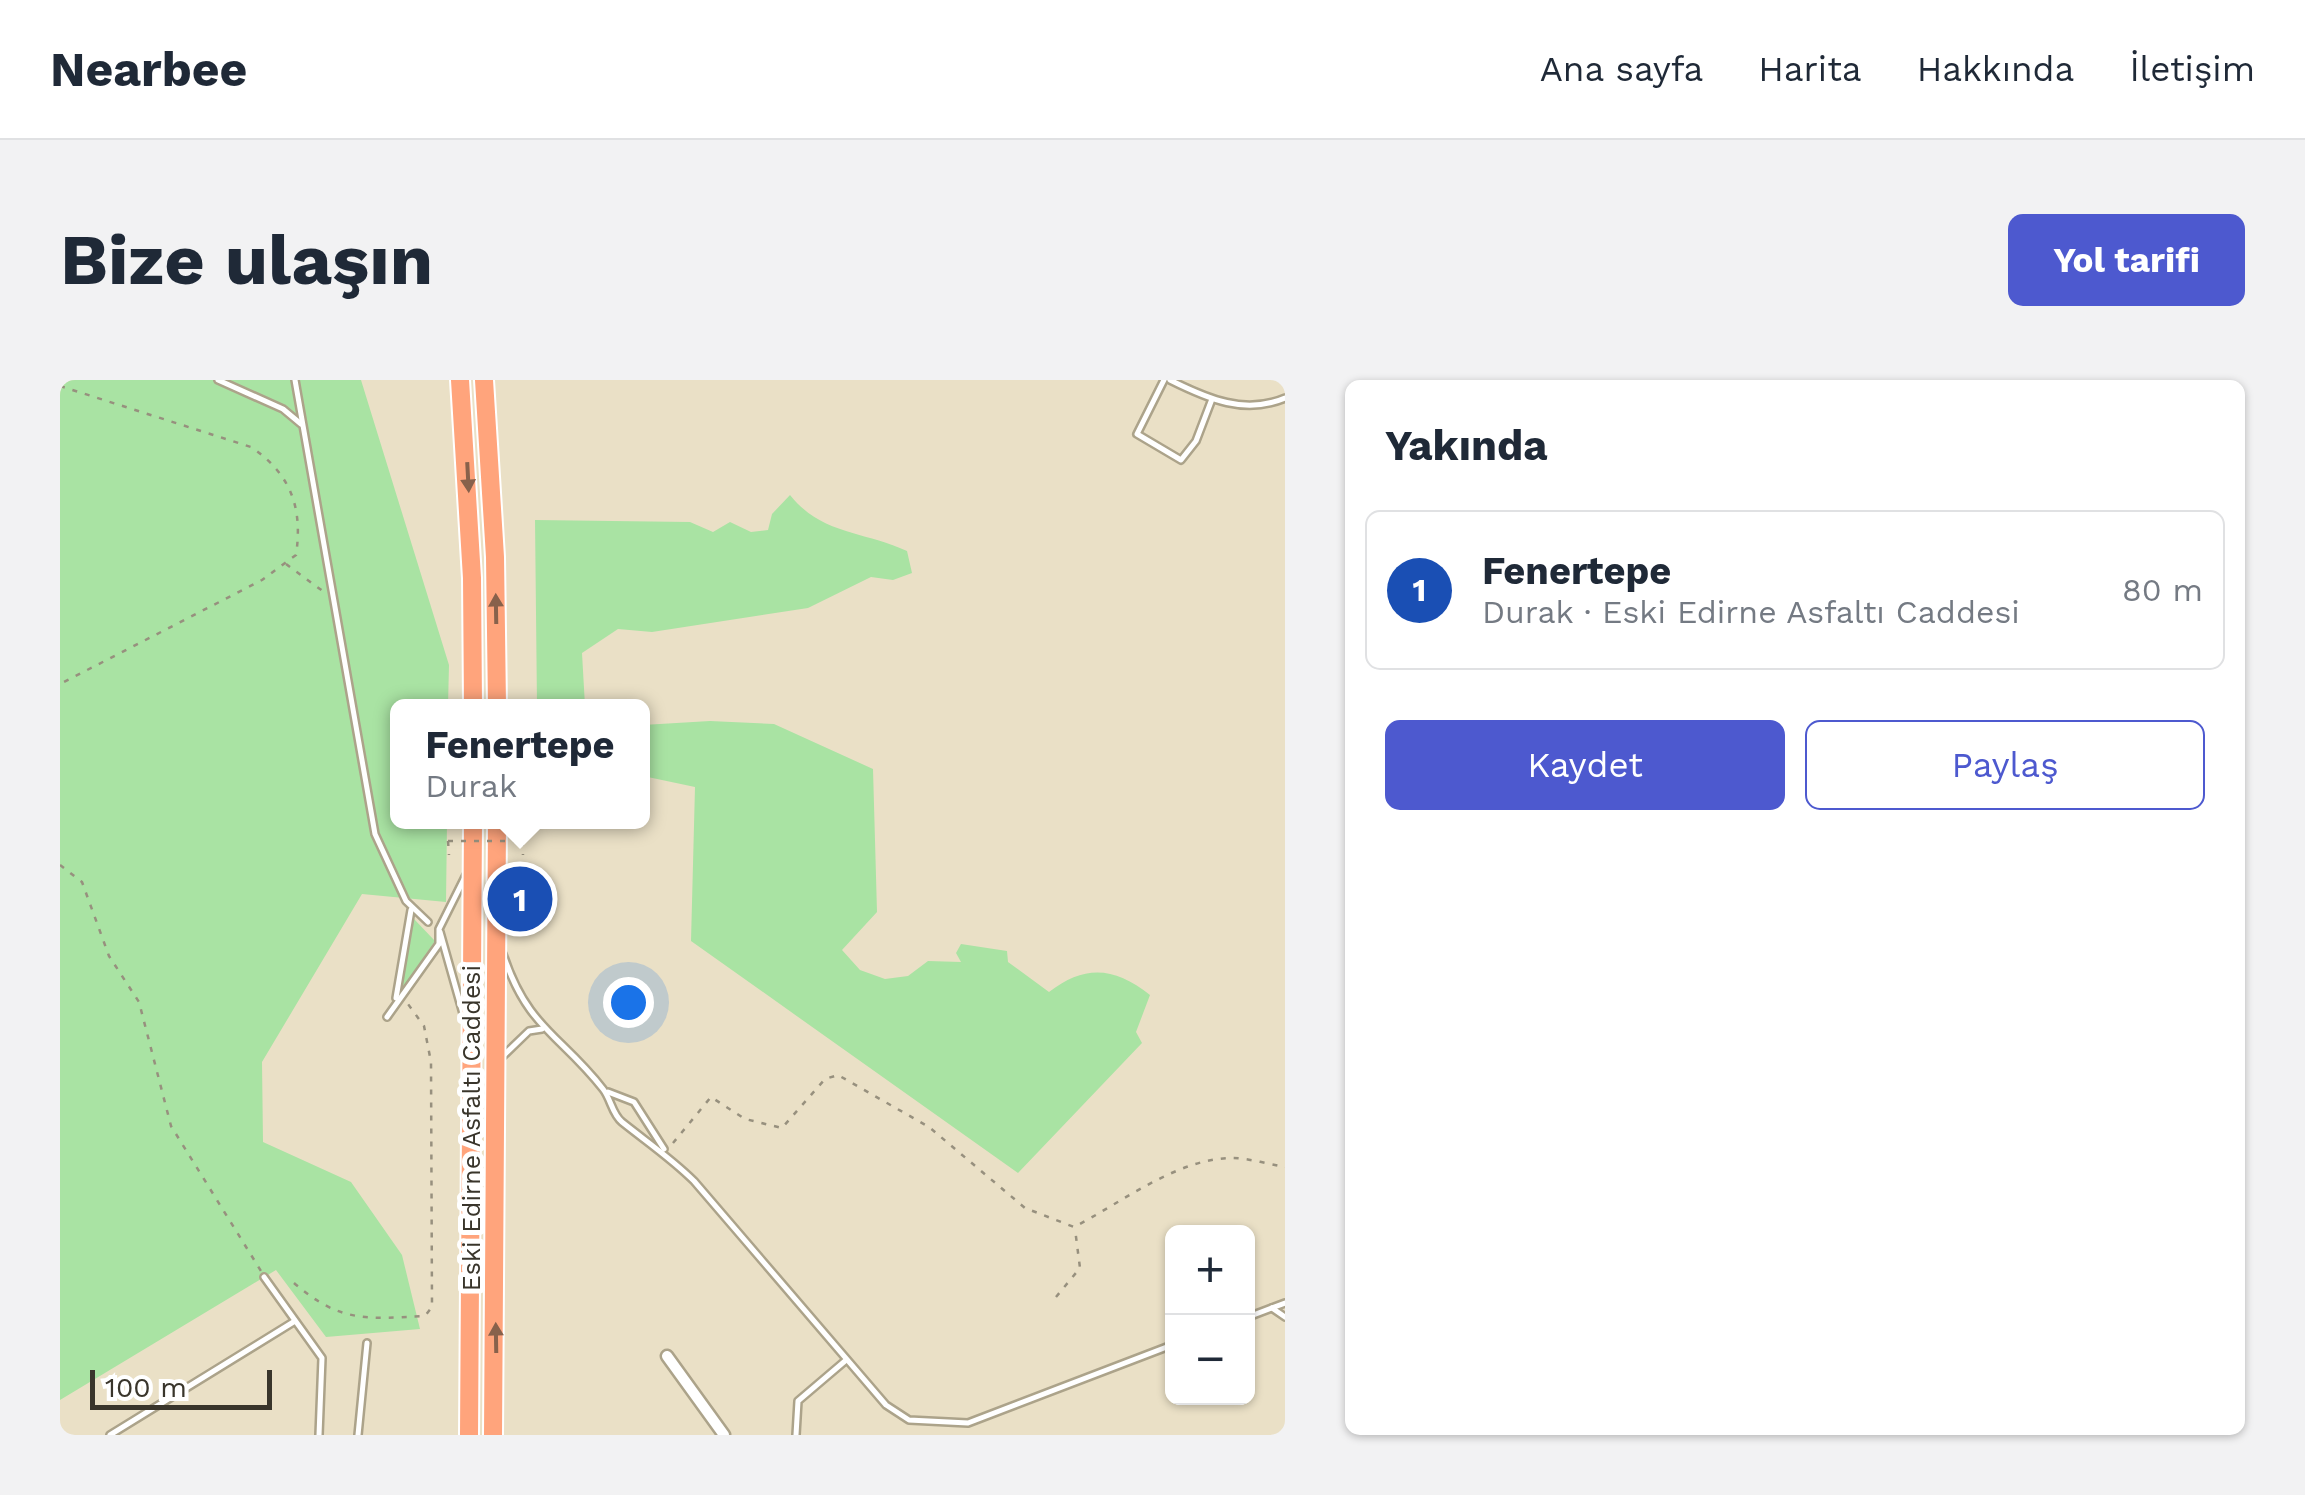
<!DOCTYPE html>
<html lang="tr">
<head>
<meta charset="utf-8">
<style>
  :root { --surface:#fff; --page:#f2f2f3; --text:#1f2937; --muted:#747a83; --line:#e0e1e3; --accent:#4d59cf }
  body { margin:0; font-family:"Work Sans",sans-serif; background:var(--page); color:var(--text) }
  .controls { position:absolute; right:30px; bottom:30px; display:grid; overflow:hidden; border-radius:15px; box-shadow:0 2px 8px #0004 }
  .controls button { width:90px; height:90px; display:grid; place-items:center; padding:0; border:0; border-bottom:2px solid var(--line); background:var(--surface); color:var(--text); font:50px sans-serif }
  .scale { position:absolute; left:30px; bottom:25px; width:182px; box-sizing:border-box; padding-left:10px; border:5px solid #39352b; border-top:0; font-size:28px; line-height:35px; white-space:nowrap; color:#39352b; -webkit-text-stroke:8px #fff; paint-order:stroke }
  .you { position:absolute; left:568px; top:622px; width:35px; height:35px; margin:-25px; border:8px solid #fff; border-radius:50%; background:#1a73e8; box-shadow:0 0 0 15px #1a73e833 }
  .badge { display:grid; place-items:center; width:65px; height:65px; border-radius:50%; background:var(--accent); color:#fff; font-size:32px; font-weight:700 }
  .pin { position:absolute; translate:-50% -50%; border:5px solid #fff; box-shadow:0 2px 10px #0006 }
  .popup { position:absolute; left:330px; top:319px; width:260px; height:130px; box-sizing:border-box; display:grid; place-content:center; border-radius:15px; background:var(--surface); filter:drop-shadow(0 2px 8px #0005); font-size:32px; white-space:nowrap; color:var(--muted) }
  .popup b { font-size:38px; color:var(--text) }
  .popup::after { content:''; position:absolute; left:50%; top:100%; margin-left:-20px; border:20px solid transparent; border-top-color:var(--surface) }
  .list { margin:0; padding:0; list-style:none }
  h2 { display:flex; justify-content:space-between; align-items:center; height:130px; margin:0; padding:0 40px; font-size:42px }
  h2 small { font-size:32px; font-weight:400; color:var(--muted) }
  .list li { display:grid; grid-template-columns:65px 1fr auto; gap:30px; align-items:center; box-sizing:border-box; height:160px; margin:0 20px 20px; padding:0 20px; border:2px solid var(--line); border-radius:15px }
  .list b { display:block; font-size:38px; white-space:nowrap }
  .list p { margin:0; font-size:32px; white-space:nowrap; color:var(--muted) }
  .list em { font-size:32px; font-style:normal; color:var(--muted) }
  .actions { display:flex; gap:20px; padding:30px 40px }
  .actions a { flex:1; padding:22px 0; border:2px solid var(--accent); border-radius:15px; text-align:center; font-size:35px; color:var(--accent) }
  .actions .main { background:var(--accent); color:#fff }
  .map { position:relative; flex:none; width:1225px; height:1055px; overflow:hidden; border-radius:15px }
  header { display:flex; align-items:center; gap:60px; box-sizing:border-box; height:140px; padding:0 50px; background:var(--surface); border-bottom:2px solid var(--line) }
  header strong { font-size:48px }
  nav { display:flex; gap:55px; margin-inline-start:auto; font-size:35px }
  .intro { display:flex; align-items:center; justify-content:space-between; box-sizing:border-box; height:240px; padding:0 60px }
  h1 { margin:0; font-size:70px }
  .button { padding:25px 45px; border-radius:15px; background:var(--accent); color:#fff; font-size:35px; font-weight:700 }
  main { display:flex; gap:60px; padding:0 60px }
  aside { flex:1; background:var(--surface); border-radius:15px; box-shadow:0 2px 8px #0004 }
  .map>svg:first-child { display:block }
  .green { fill:#a9e3a3 }
  .lines { fill:none; stroke-linecap:round; stroke-linejoin:round }
  .service-casing { stroke:#aca38a; stroke-width:10 }
  .minor-casing { stroke:#aca38a; stroke-width:15 }
  .trunk-casing { stroke:#fff; stroke-width:22 }
  .path { stroke:#97907e; stroke-width:2.5; stroke-dasharray:5 8; stroke-linecap:butt }
  .service { stroke:#fff; stroke-width:5 }
  .minor { stroke:#fff; stroke-width:10 }
  .trunk { stroke:#ffa47c; stroke-width:18 }
  .path-bridge { stroke:#97907e; stroke-width:2.5; stroke-dasharray:5 8; stroke-linecap:butt }
  .oneway { fill:#88614b }
  .labels { text-anchor:middle; stroke-width:10; stroke-linejoin:round; paint-order:stroke }
  .street-label { font-size:25px; fill:#39352b; stroke:#fff }
</style>
</head>
<body>
<header>
<strong>Nearbee</strong>
<nav><a>Ana sayfa</a><a>Harita</a><a>Hakkında</a><a>İletişim</a></nav>
</header>
<div class="intro"><h1>Bize ulaşın</h1><a class="button">Yol tarifi</a></div>
<main>
<div class="map">
<svg width="1225" height="1055" viewBox="0 0 1225 1055">
  <rect width="100%" height="100%" fill="#eae0c6"/>
  <!-- green -->
  <g class="green">
    <polygon points="0,0 301,0 389,285 388,326 338,326 338,442 387,442 386,522 302,514 202,682 203,762 291,802 342,875 360,949 266,957 216,890 0,1020"/>
    <path d="M730 115C762 155 804 151 847 171L852 193 833 200 811 197 748 228 592 252 558 249 522 273 525 326H477L475 140 630 142 653 152 670 142 691 152 708 150 712 134Z"/>
    <path d="M650 341 714 344 813 389 817 532 782 570 800 590 825 599 848 596 868 581 901 582 896 573 901 564 947 571 948 582 989 612C1025 584 1055 587 1090 615L1076 652 1082 663 958 793 631 561 635 407 583 396V345Z"/>
    <polygon points="354,539 375,561 341,611"/>
  </g>
  <g class="lines">
    <defs>
      <g id="service">
        <polyline points="158,0 223,29 241,44"/>
        <polyline points="235,0 315,454 346,521 368,542"/>
        <polyline points="1104,0 1077,54 1121,80 1136,61 1152,19"/>
        <path d="M1110 0C1148 19 1185 35 1225 18"/>
        <polyline points="380,552 404,637"/>
        <path d="M443 574C468 649 500 654 543 709 551 719 552 734 562 742 587 762 612 779 634 801L826 1025 849 1040 908 1043 1112 965"/>
        <polyline points="336,618 351,530"/>
        <polyline points="327,637 379,564 379,549 406,495"/>
        <polyline points="441,678 469,651 482,649"/>
        <polyline points="548,712 574,722 604,769"/>
        <polyline points="204,897 262,978 259,1055"/>
        <polyline points="1212,928 1225,937"/>
        <polyline points="1188,937 1225,923"/>
        <polyline points="50,1055 235,941"/>
        <polyline points="298,1055 307,963"/>
        <polyline points="736,1055 738,1021 785,981"/>
      </g>
      <polyline id="minor" points="607,976 664,1055"/>
      <g id="trunk">
        <polyline points="400,0 412,198 413,326"/>
        <polyline points="424,0 435,177 437,326"/>
        <polyline points="409,1055 413,442"/>
        <polyline points="433,1055 437,442"/>
      </g>
    </defs>
    <!-- service casing -->
    <use href="#service" class="service-casing"/>
    <!-- minor casing -->
    <use href="#minor" class="minor-casing"/>
    <!-- trunk casing -->
    <use href="#trunk" class="trunk-casing"/>
    <!-- path -->
    <g class="path">
      <path d="M0 6 191 67C231 94 243 128 236 175L202 200 0 304"/>
      <polyline points="226,184 264,212"/>
      <polyline points="388,461 389,475"/>
      <polyline points="462,461 463,475"/>
      <polyline points="0,485 22,502 49,576 79,622 111,746 201,891"/>
      <path d="M613 763 651 717 685 739 722 748 765 699 778 695 869 747 965 828 1014 847C1061 823 1116 779 1171 778 1188 778 1208 784 1225 787"/>
      <path d="M234 903C280 943 307 939 365 936L372 927 371 682 364 646 348 624"/>
      <polyline points="996,917 1020,888 1015,849"/>
    </g>
    <!-- service -->
    <use href="#service" class="service"/>
    <!-- minor -->
    <use href="#minor" class="minor"/>
    <!-- trunk -->
    <use href="#trunk" class="trunk"/>
    <!-- path-bridge -->
    <polyline class="path-bridge" points="388,461 462,461"/>
  </g>
  <!-- one-way arrows -->
  <defs><path id="oneway-solid" d="M-6-.8H1V-3.2L6.5 0L1 3.2V.8H-6Z" transform="scale(2.5)"/></defs>
  <g class="oneway">
    <use href="#oneway-solid" transform="translate(408 97) rotate(87)"/>
    <use href="#oneway-solid" transform="translate(436 229) rotate(-91)"/>
    <use href="#oneway-solid" transform="translate(436 958) rotate(-91)"/>
  </g>
  <g class="labels">
    <!-- street labels -->
    <g class="street-label">
      <text transform="translate(411 748) rotate(-90)" y="9">Eski Edirne Asfaltı Caddesi</text>
    </g>
  </g>
</svg>
<div class="controls">
<button>+</button>
<button>−</button>
</div>
<div class="scale">100 m</div>
<div class="you"></div>
<div class="pin badge" style="left:460px;top:519px;background:#1a4fb4">1</div>
<div class="popup"><b>Fenertepe</b>Durak</div>
</div>
<aside>
<h2>Yakında<small></small></h2>
<ul class="list">
<li><span class="badge" style="background:#1a4fb4">1</span><div><b>Fenertepe</b><p>Durak · Eski Edirne Asfaltı Caddesi</p></div><em>80 m</em></li>
</ul>
<div class="actions"><a class="main">Kaydet</a><a>Paylaş</a></div>
</aside>
</main>
</body>
</html>
